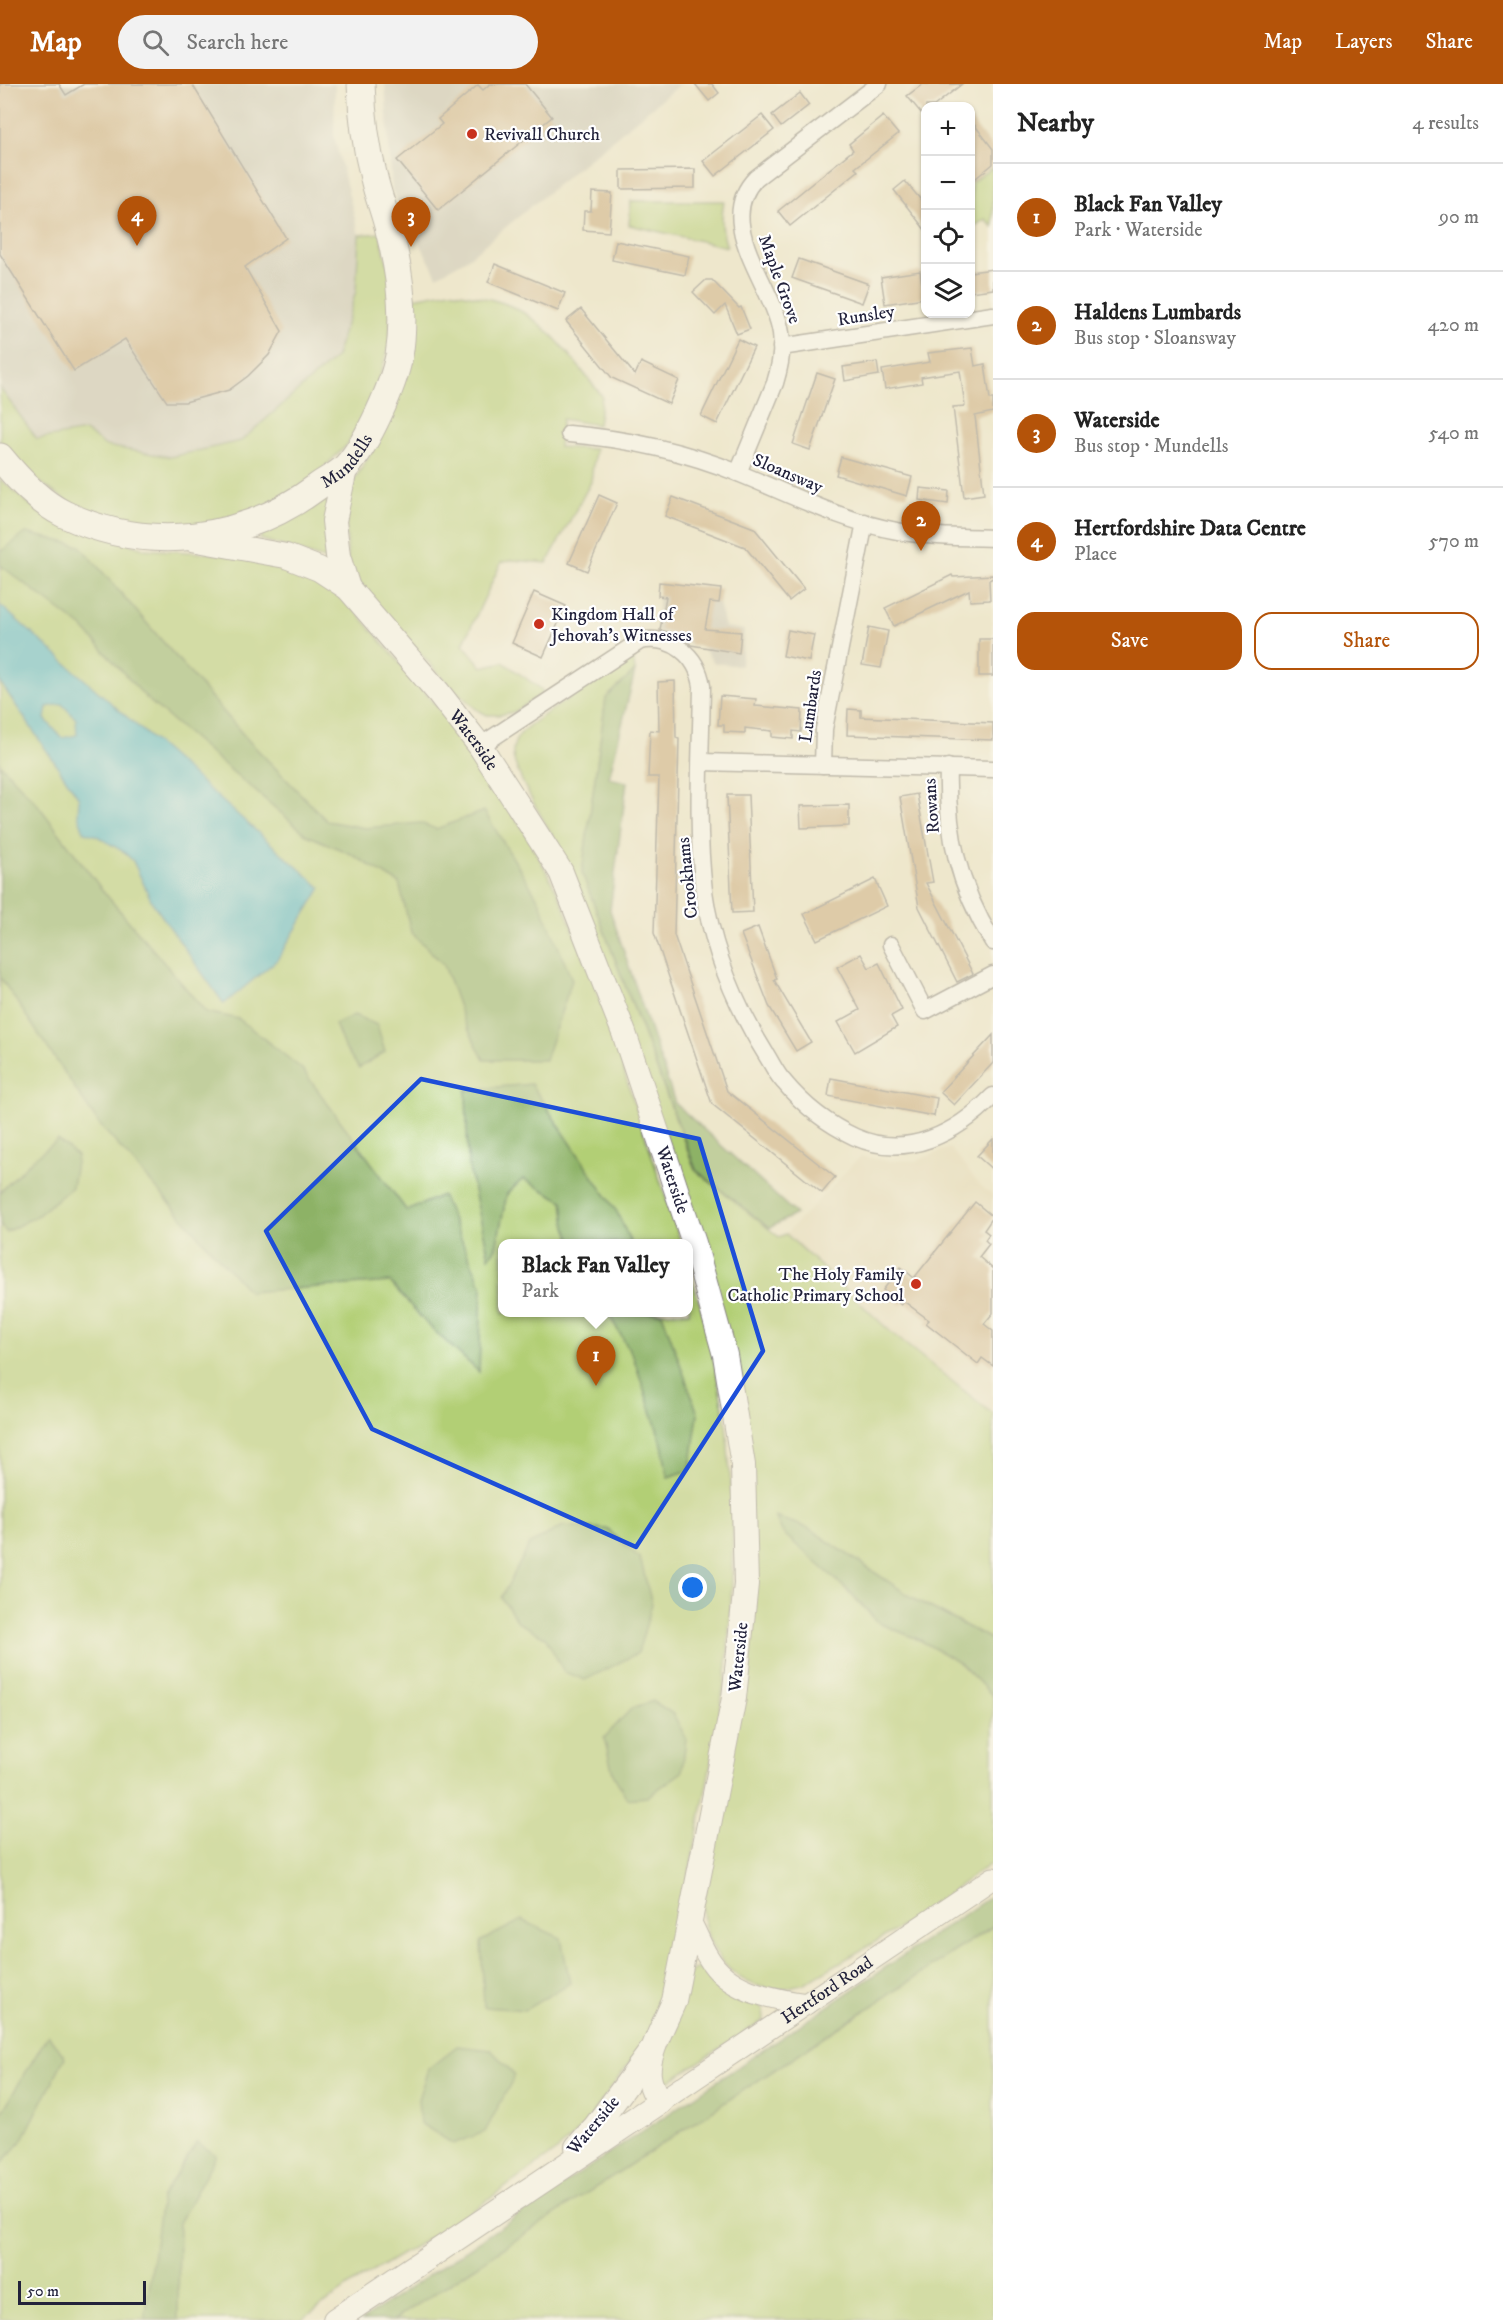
<!DOCTYPE html>
<html lang="en">
<head>
<meta charset="utf-8">
<style>
  :root { --surface:#fff; --page:#f2f2f2; --text:#222; --muted:#767676; --line:#e0e0e0; --accent:#b45309 }
  body { margin:0; font-family:"IM FELL DW Pica",serif; background:var(--page); color:var(--text) }
  .controls { position:absolute; right:18px; top:18px; display:grid; overflow:hidden; border-radius:12px; box-shadow:0 2px 4px #0004 }
  .controls button { width:54px; height:54px; display:grid; place-items:center; padding:0; border:0; border-bottom:2px solid var(--line); background:var(--surface); color:var(--text); font:30px sans-serif }
  .scale { position:absolute; left:18px; bottom:15px; width:128px; box-sizing:border-box; padding-left:6px; border:3px solid #22223b; border-top:0; font-size:16px; line-height:21px; white-space:nowrap; color:#22223b; -webkit-text-stroke:4px #fff; paint-order:stroke }
  .you { position:absolute; left:693px; top:1504px; width:21px; height:21px; margin:-15px; border:4px solid #fff; border-radius:50%; background:#1a73e8; box-shadow:0 0 0 9px #1a73e833 }
  .badge { display:grid; place-items:center; width:39px; height:39px; border-radius:50%; background:var(--accent); color:#fff; font-size:20px; font-weight:700 }
  .pin { position:absolute; translate:-50% -50px; filter:drop-shadow(0 2px 3px #0008) }
  .pin::after { content:''; position:absolute; top:32px; width:21px; height:18px; background:inherit; clip-path:polygon(0 0,100% 0,50% 100%) }
  .popup { position:absolute; left:498px; top:1155px; width:195px; height:78px; box-sizing:border-box; display:grid; place-content:center; border-radius:12px; background:var(--surface); filter:drop-shadow(0 2px 4px #0005); font-size:20px; white-space:nowrap; color:var(--muted) }
  .popup b { font-size:22px; color:var(--text) }
  .popup::after { content:''; position:absolute; left:50%; top:100%; margin-left:-12px; border:12px solid transparent; border-top-color:var(--surface) }
  .list { margin:0; padding:0; list-style:none }
  h2 { display:flex; justify-content:space-between; align-items:center; height:78px; margin:0; padding:0 24px; font-size:26px }
  h2 small { font-size:20px; font-weight:400; color:var(--muted) }
  .list li { display:grid; grid-template-columns:39px 1fr auto; gap:18px; align-items:center; box-sizing:border-box; height:108px; padding:0 24px; border-top:2px solid var(--line) }
  .list b { display:block; font-size:22px; white-space:nowrap }
  .list p { margin:0; font-size:20px; white-space:nowrap; color:var(--muted) }
  .list em { font-size:20px; font-style:normal; color:var(--muted) }
  .actions { display:flex; gap:12px; padding:18px 24px }
  .actions a { flex:1; padding:14px 0; border:2px solid var(--accent); border-radius:18px; text-align:center; font-size:21px; color:var(--accent) }
  .actions .main { background:var(--accent); color:#fff }
  .icon { flex:none; width:33px; height:33px; fill:none; stroke:currentColor; stroke-width:2; stroke-linecap:round; stroke-linejoin:round }
  .map { position:relative; flex:none; width:993px; height:2236px; overflow:hidden }
  header { display:flex; align-items:center; gap:36px; box-sizing:border-box; height:84px; padding:0 30px; background:var(--accent); color:#fff }
  header strong { font-size:28px }
  nav { display:flex; gap:33px; margin-inline-start:auto; font-size:21px }
  .search { width:420px; height:54px; background:var(--page); display:flex; align-items:center; gap:15px; box-sizing:border-box; padding:0 21px; border-radius:33px; color:var(--muted); font-size:22px }
  main { display:flex }
  aside { flex:1; background:var(--surface) }
  .map>svg:first-child { display:block }
  .built { fill:#e5daba }
  .industrial { fill:#c7c4b8 }
  .green { fill:#b2cf75; stroke:#6a7858; stroke-width:1.5 }
  .forest { fill:#8db266; stroke:#586a50; stroke-width:1.5 }
  .water { fill:#51b9ce; stroke:#3a6e84; stroke-width:1.5; fill-rule:evenodd }
  .building { fill:#caa87c }
  .lines { fill:none; stroke-linecap:round; stroke-linejoin:round }
  .minor-casing { stroke:#888484; stroke-width:19 }
  .tertiary-casing { stroke:#888484; stroke-width:23 }
  .secondary-casing { stroke:#888484; stroke-width:26 }
  .primary-casing { stroke:#888484; stroke-width:29 }
  .minor { stroke:#fff; stroke-width:16 }
  .tertiary { stroke:#fff; stroke-width:21 }
  .secondary { stroke:#fff; stroke-width:24 }
  .primary { stroke:#fff; stroke-width:27 }
  .marked { fill:none; stroke:#1d4ed8; stroke-width:4.5; stroke-linejoin:round }
  .poi-dot { fill:#c8321e; stroke:#fff; stroke-width:2 }
  .labels { text-anchor:middle; stroke-width:4.5; stroke-linejoin:round; paint-order:stroke }
  .poi-label { font-size:18px; fill:#22223b; stroke:#fff; text-anchor:start }
  .street-label { font-size:18px; fill:#22223b; stroke:#fff }
</style>
</head>
<body>
<header>
<strong>Map</strong>
<div class="search"><svg class="icon" aria-label="search" viewBox="0 0 24 24"><circle cx="10" cy="10" r="6"/><path d="M15 15l6 6"/></svg>Search here</div>
<nav><a>Map</a><a>Layers</a><a>Share</a></nav>
</header>
<main>
<div class="map">
<svg width="993" height="2236" viewBox="0 0 993 2236">
  <rect width="100%" height="100%" fill="#fff"/>
  <filter id="ink" filterUnits="userSpaceOnUse"><feTurbulence type="fractalNoise" baseFrequency=".0167" numOctaves="2"/><feDisplacementMap in="SourceGraphic" scale="12" xChannelSelector="R" yChannelSelector="G"/><feConvolveMatrix kernelMatrix="1 2 1 2 8 2 1 2 1" color-interpolation-filters="sRGB"/></filter>
  <filter id="wash" filterUnits="userSpaceOnUse"><feTurbulence type="fractalNoise" baseFrequency=".008" numOctaves="4" result="noise"/><feDisplacementMap in="SourceGraphic" scale="24" xChannelSelector="R" yChannelSelector="G"/><feGaussianBlur stdDeviation="1.35" result="paint"/><feColorMatrix in="noise" values="0 0 0 0 0 0 0 0 0 0 0 0 0 0 0 0 0 1.4 0 .05"/><feComposite in="paint" operator="in"/></filter>
  <g filter="url(#wash)">
    <rect width="100%" height="100%" fill="#eee7cc"/>
    <!-- built -->
    <polygon class="built" points="950,1064 977,1098 993,1112 993,1331 893,1250 786,1150 861,1072 884,1076 916,1077"/>
    <!-- industrial -->
    <g class="industrial">
      <polygon points="0,0 335,0 334,52 359,151 356,207 336,273 241,357 170,373 106,362 85,347 37,355 0,304"/>
      <polygon points="385,0 680,0 467,175 437,192 392,106"/>
      <polygon points="659,498 721,505 719,519 725,543 744,546 741,582 714,579 702,563 687,560 688,553 657,548"/>
    </g>
    <!-- green -->
    <g class="green">
      <polygon points="993,83 993,143 985,135 971,145 971,99"/>
      <path d="M631 117H724C721 134 721 147 727 163L629 141Z"/>
      <polygon points="380,149 390,190 390,259 373,314 348,360 314,393 287,413 219,441 137,441 93,430 65,416 33,393 9,371 0,359 0,304 37,355 85,347 106,362 170,373 241,357 336,273 356,207 359,151"/>
      <path d="M450 207C466 210 484 213 500 218 546 232 573 277 602 312L598 341 562 335 559 363 595 365 591 398 547 479 512 476 501 479 463 560 482 583 503 578 541 605 543 610 514 628 499 631H487L476 625 445 597 363 505 348 482 345 419 351 401 369 372 414 214Z"/>
      <polygon points="0,395 41,430 144,465 263,473 284,477 342,511 450,638 525,748 560,813 594,898 681,1159 503,1160 503,1228 689,1228 689,1185 708,1247 726,1339 733,1428 732,1497 727,1582 713,1669 668,1897 651,1949 583,2043 558,2066 459,2136 355,2198 301,2236 0,2236"/>
      <polygon points="321,415 328,418 327,473 324,475 260,455 263,448 295,434"/>
      <path d="M633 570 635 587 606 614 582 789 695 1086 779 1153 786 1150 893 1250 993 1330V1556L916 1516 808 1444 776 1434 879 1539 920 1556 960 1579 993 1612V1778L961 1800 935 1823 803 1900C796 1901 787 1904 780 1905 734 1906 701 1863 703 1820L741 1611 744 1339 563 769C552 750 511 686 513 667 514 654 522 648 531 640Z"/>
      <polygon points="993,1842 993,2236 394,2236"/>
      <path d="M698 1884C707 1888 712 1897 720 1903 733 1911 746 1916 760 1922L763 1926 764 1936 659 2004 654 1986 691 1887Z"/>
    </g>
    <!-- forest -->
    <g class="forest">
      <polygon points="26,449 80,462 248,656 327,737 365,744 420,739 436,745 484,727 539,816 572,896 545,976 484,976 463,935 444,881 411,848 399,799 351,770 307,751 147,615 83,544 0,481 0,468"/>
      <polygon points="635,587 609,694 627,698 610,826 675,1019 796,1130 769,1144 696,1086 582,789 606,614"/>
      <polygon points="0,680 38,721 103,807 206,928 239,935 302,985 407,1127 442,1111 482,1203 479,1288 426,1239 390,1198 249,1208 99,1040 0,893"/>
      <polygon points="354,931 377,941 385,968 359,984 344,963 335,940"/>
      <polygon points="531,1000 617,1128 631,1159 573,1159 566,1143 563,1117 523,1095 507,1110 496,1164 489,1173 468,1080 466,1006"/>
      <polygon points="58,1056 77,1072 72,1103 38,1131 6,1148 0,1140 0,1108 33,1075"/>
      <polygon points="608,1229 662,1229 698,1330 690,1386 668,1393 662,1360 633,1272"/>
      <polygon points="775,1433 808,1444 916,1516 993,1556 993,1612 960,1579 920,1556 879,1539 850,1508 783,1449"/>
      <polygon points="563,1442 607,1445 640,1474 652,1520 638,1569 585,1596 564,1588 545,1553 519,1539 501,1514 530,1460"/>
      <polygon points="653,1617 673,1630 686,1654 682,1688 647,1713 627,1715 613,1690 604,1654 632,1624"/>
      <polygon points="993,1811 993,1842 394,2236 362,2236"/>
      <polygon points="522,1836 561,1854 570,1899 525,1926 484,1923 481,1857"/>
      <polygon points="48,1951 65,1973 23,2055 0,2082 0,2031"/>
      <polygon points="457,1962 491,1966 515,1991 485,2048 453,2060 420,2039 418,2015 428,1985"/>
      <polygon points="197,2058 216,2071 179,2139 178,2236 145,2236 161,2114"/>
    </g>
    <!-- water -->
    <path class="water" d="M0 521 321 804 277 876 224 920 152 818 133 777 124 768 97 752 84 748 78 731 79 714 0 598ZM62 620 76 635 77 651 62 654 45 635 47 623Z"/>
    <g id="blocks">
      <!-- building -->
      <g class="building">
        <polygon points="0,0 59,0 66,11 84,0 192,0 286,154 245,183 282,247 269,271 248,292 229,306 185,318 167,318 125,255 74,287 0,170"/>
        <polygon points="490,0 525,0 552,33 438,126 397,76 442,40 438,35 478,1 483,6"/>
        <polygon points="695,0 712,0 719,9 709,17"/>
        <polygon points="923,0 962,0 934,22 926,22 926,35 907,12"/>
        <polygon points="800,9 809,21 781,43 772,31"/>
        <polygon points="762,31 774,46 715,92 703,77"/>
        <polygon points="883,32 898,50 855,84 858,87 790,142 778,127 853,66 849,60"/>
        <polygon points="970,35 993,65 993,80 970,99"/>
        <polygon points="695,85 695,104 621,105 621,86"/>
        <polygon points="905,97 926,122 926,147 894,106"/>
        <polygon points="592,108 612,109 609,148 583,146 584,127 591,127"/>
        <polygon points="616,157 689,172 685,191 612,176"/>
        <polygon points="799,175 869,200 862,219 792,194"/>
        <polygon points="495,180 565,209 558,227 488,198"/>
        <polygon points="993,185 993,205 970,208 970,188"/>
        <polygon points="920,187 924,214 885,220 881,193"/>
        <polygon points="706,196 712,196 739,224 741,223 750,245 737,250 725,221 715,231 693,208"/>
        <polygon points="581,225 635,291 641,278 679,296 669,320 612,294 566,237"/>
        <polygon points="738,255 754,263 717,340 701,332"/>
        <polygon points="972,264 975,282 985,280 990,315 993,315 993,328 975,332 984,410 964,413 953,323 965,322 960,287 921,293 922,299 885,305 882,286 930,278 928,269"/>
        <polygon points="877,278 879,291 845,297 843,283"/>
        <polygon points="817,289 835,295 810,366 793,360"/>
        <polygon points="841,373 912,393 907,412 836,391"/>
        <polygon points="920,404 949,407 948,420 919,416"/>
        <polygon points="599,411 617,419 587,487 569,479"/>
        <polygon points="673,413 754,444 804,505 789,517 745,463 665,432"/>
        <polygon points="952,491 953,493 993,491 993,494 989,496 990,516 970,517 969,506 894,542 885,524"/>
        <polygon points="659,498 721,505 719,519 710,518 705,545 741,548 739,569 691,561 688,557 689,553 660,546 666,513 658,512"/>
        <polygon points="534,508 566,522 543,573 512,559"/>
        <polygon points="869,543 888,547 881,584 862,581"/>
        <polygon points="788,546 814,551 809,577 783,572"/>
        <rect x="979" y="555" width="14" height="37"/>
        <polygon points="675,597 676,654 679,655 674,851 727,1007 835,1093 822,1109 712,1020 654,849 659,693 648,693 650,646 659,647 658,598"/>
        <polygon points="720,612 756,615 755,622 802,626 801,648 793,647 793,655 772,653 772,647 745,644 745,649 724,648 724,641 718,641"/>
        <polygon points="848,625 861,626 861,633 993,639 993,656 847,651"/>
        <polygon points="917,710 933,798 926,799 973,890 957,898 919,823 900,713"/>
        <polygon points="727,711 748,711 753,828 732,829"/>
        <polygon points="849,721 849,742 801,744 800,722"/>
        <polygon points="875,795 887,822 817,856 804,830"/>
        <polygon points="758,843 777,895 774,896 811,958 796,967 769,922 741,850"/>
        <polygon points="861,870 869,884 879,879 902,926 891,932 897,943 855,968 838,938 860,926 837,883"/>
        <polygon points="993,951 993,979 954,1021 940,1008"/>
        <polygon points="831,994 937,1014 934,1032 828,1012"/>
        <polygon points="993,1055 993,1086 977,1072"/>
        <polygon points="975,1118 993,1133 984,1146 989,1150 985,1156 989,1160 979,1173 993,1185 993,1229 984,1240 993,1247 993,1282 982,1274 978,1280 926,1239 929,1236 906,1219 904,1218 901,1221 883,1206 901,1183 914,1194"/>
      </g>
    </g>
  </g>
  <g filter="url(#ink)">
    <use href="#blocks" fill-opacity="0" stroke="#888484" stroke-width="1.5"/>
    <g class="lines">
      <defs>
        <g id="minor">
          <polyline points="781,263 993,231"/>
          <path d="M569 350C628 355 684 367 738 389 790 410 842 437 897 447 929 453 961 453 993 454"/>
          <path d="M738 389 775 299C780 283 783 266 781 249 774 201 712 139 756 94L879 0"/>
          <path d="M480 662 640 557C671 551 697 570 702 602 701 669 696 739 704 807 712 865 736 922 767 972 772 980 777 991 784 998 804 1022 827 1040 855 1053 907 1076 957 1049 993 1012"/>
          <polyline points="701,678 993,685"/>
          <polyline points="823,681 824,645 865,438"/>
          <path d="M948 683C946 749 958 801 993 858"/>
          <polyline points="891,861 925,927 993,891"/>
        </g>
        <g id="tertiary">
          <path d="M691 1839C697 1850 701 1862 708 1873 728 1908 770 1914 806 1920"/>
          <path id="s1" d="M660 2018 993 1794"/>
        </g>
        <g id="secondary">
          <polyline points="345,385 334,437 338,472 348,504"/>
          <path id="s2" d="M192 455 286 472 319 485 348 504 438 608 480 662 561 788 624 949 694 1159 725 1271 743 1381 746 1500 734 1614 674 1917C666 1937 646 1971 649 1992 650 2002 655 2010 660 2018L335 2236"/>
          <polyline points="577,2063 595,2043 651,1967"/>
        </g>
        <g id="primary">
          <path id="s3" d="M0 373C18 395 39 418 64 430 148 470 243 458 317 403 326 396 339 391 347 382 368 358 393 303 399 272 406 230 400 188 389 146 385 129 378 112 374 94 366 63 362 32 361 0"/>
        </g>
      </defs>
      <!-- minor casing -->
      <use href="#minor" class="minor-casing"/>
      <!-- tertiary casing -->
      <use href="#tertiary" class="tertiary-casing"/>
      <!-- secondary casing -->
      <use href="#secondary" class="secondary-casing"/>
      <!-- primary casing -->
      <use href="#primary" class="primary-casing"/>
      <!-- minor -->
      <use href="#minor" class="minor"/>
      <!-- tertiary -->
      <use href="#tertiary" class="tertiary"/>
      <!-- secondary -->
      <use href="#secondary" class="secondary"/>
      <!-- primary -->
      <use href="#primary" class="primary"/>
    </g>
  </g>
  <!-- marked area -->
  <path d="M0 0H993V2236H0ZM421 995 699 1055 763 1267 636 1463 372 1345 266 1147Z" fill="#eee7cc" fill-opacity=".55" fill-rule="evenodd"/>
  <path class="marked" d="M421 995 699 1055 763 1267 636 1463 372 1345 266 1147Z"/>
  <!-- markers -->
  <g class="poi-dot">
    <circle cx="472" cy="50" r="6"/>
    <circle cx="539" cy="540" r="6"/>
    <circle cx="916" cy="1200" r="6"/>
  </g>
  <g class="labels">
    <!-- poi labels -->
    <g class="poi-label">
      <text x="484" y="56">Revivall Church</text>
      <text x="551" y="536">Kingdom Hall of<tspan x="551" dy="21">Jehovah's Witnesses</tspan></text>
      <text x="904" y="1196" text-anchor="end">The Holy Family<tspan x="904" dy="21">Catholic Primary School</tspan></text>
    </g>
    <!-- street labels -->
    <g class="street-label">
      <text transform="translate(780 195) rotate(70)" y="6">Maple Grove</text>
      <text transform="translate(866 231) rotate(-9)" y="6">Runsley</text>
      <text dy="6" stroke="none"><textPath href="#s3" startOffset="394">Mundells</textPath></text>
      <text transform="translate(788 389) rotate(23)" y="6">Sloansway</text>
      <text transform="translate(810 622) rotate(-82)" y="6">Lumbards</text>
      <text dy="6" stroke="none"><textPath href="#s2" startOffset="363">Waterside</textPath></text>
      <text transform="translate(931 722) rotate(-94)" y="6">Rowans</text>
      <text transform="translate(687 794) rotate(-96)" y="6">Crookhams</text>
      <text dy="6" stroke="none"><textPath href="#s2" startOffset="849">Waterside</textPath></text>
      <text transform="translate(738 1573) rotate(-84)" y="6">Waterside</text>
      <text dy="6" stroke="none"><textPath href="#s1" startOffset="201">Hertford Road</textPath></text>
      <text transform="translate(593 2041) rotate(-50)" y="6">Waterside</text>
    </g>
  </g>
</svg>
<div class="controls">
<button>+</button>
<button>−</button>
<button><svg class="icon" aria-label="locate" viewBox="0 0 24 24"><circle cx="12" cy="12" r="6"/><path d="M12 2v4M12 18v4M2 12h4M18 12h4"/></svg></button>
<button><svg class="icon" aria-label="layers" viewBox="0 0 24 24"><path d="M12 4l9 5-9 5-9-5zM3 14l9 5 9-5"/></svg></button>
</div>
<div class="scale">50 m</div>
<div class="you"></div>
<div class="pin badge" style="left:596px;top:1302px">1</div>
<div class="popup"><b>Black Fan Valley</b>Park</div>
<div class="pin badge" style="left:921px;top:467px">2</div>
<div class="pin badge" style="left:411px;top:163px">3</div>
<div class="pin badge" style="left:137px;top:162px">4</div>
</div>
<aside>
<h2>Nearby<small>4 results</small></h2>
<ul class="list">
<li><span class="badge">1</span><div><b>Black Fan Valley</b><p>Park · Waterside</p></div><em>90 m</em></li>
<li><span class="badge">2</span><div><b>Haldens Lumbards</b><p>Bus stop · Sloansway</p></div><em>420 m</em></li>
<li><span class="badge">3</span><div><b>Waterside</b><p>Bus stop · Mundells</p></div><em>540 m</em></li>
<li><span class="badge">4</span><div><b>Hertfordshire Data Centre</b><p>Place</p></div><em>570 m</em></li>
</ul>
<div class="actions"><a class="main">Save</a><a>Share</a></div>
</aside>
</main>
</body>
</html>
